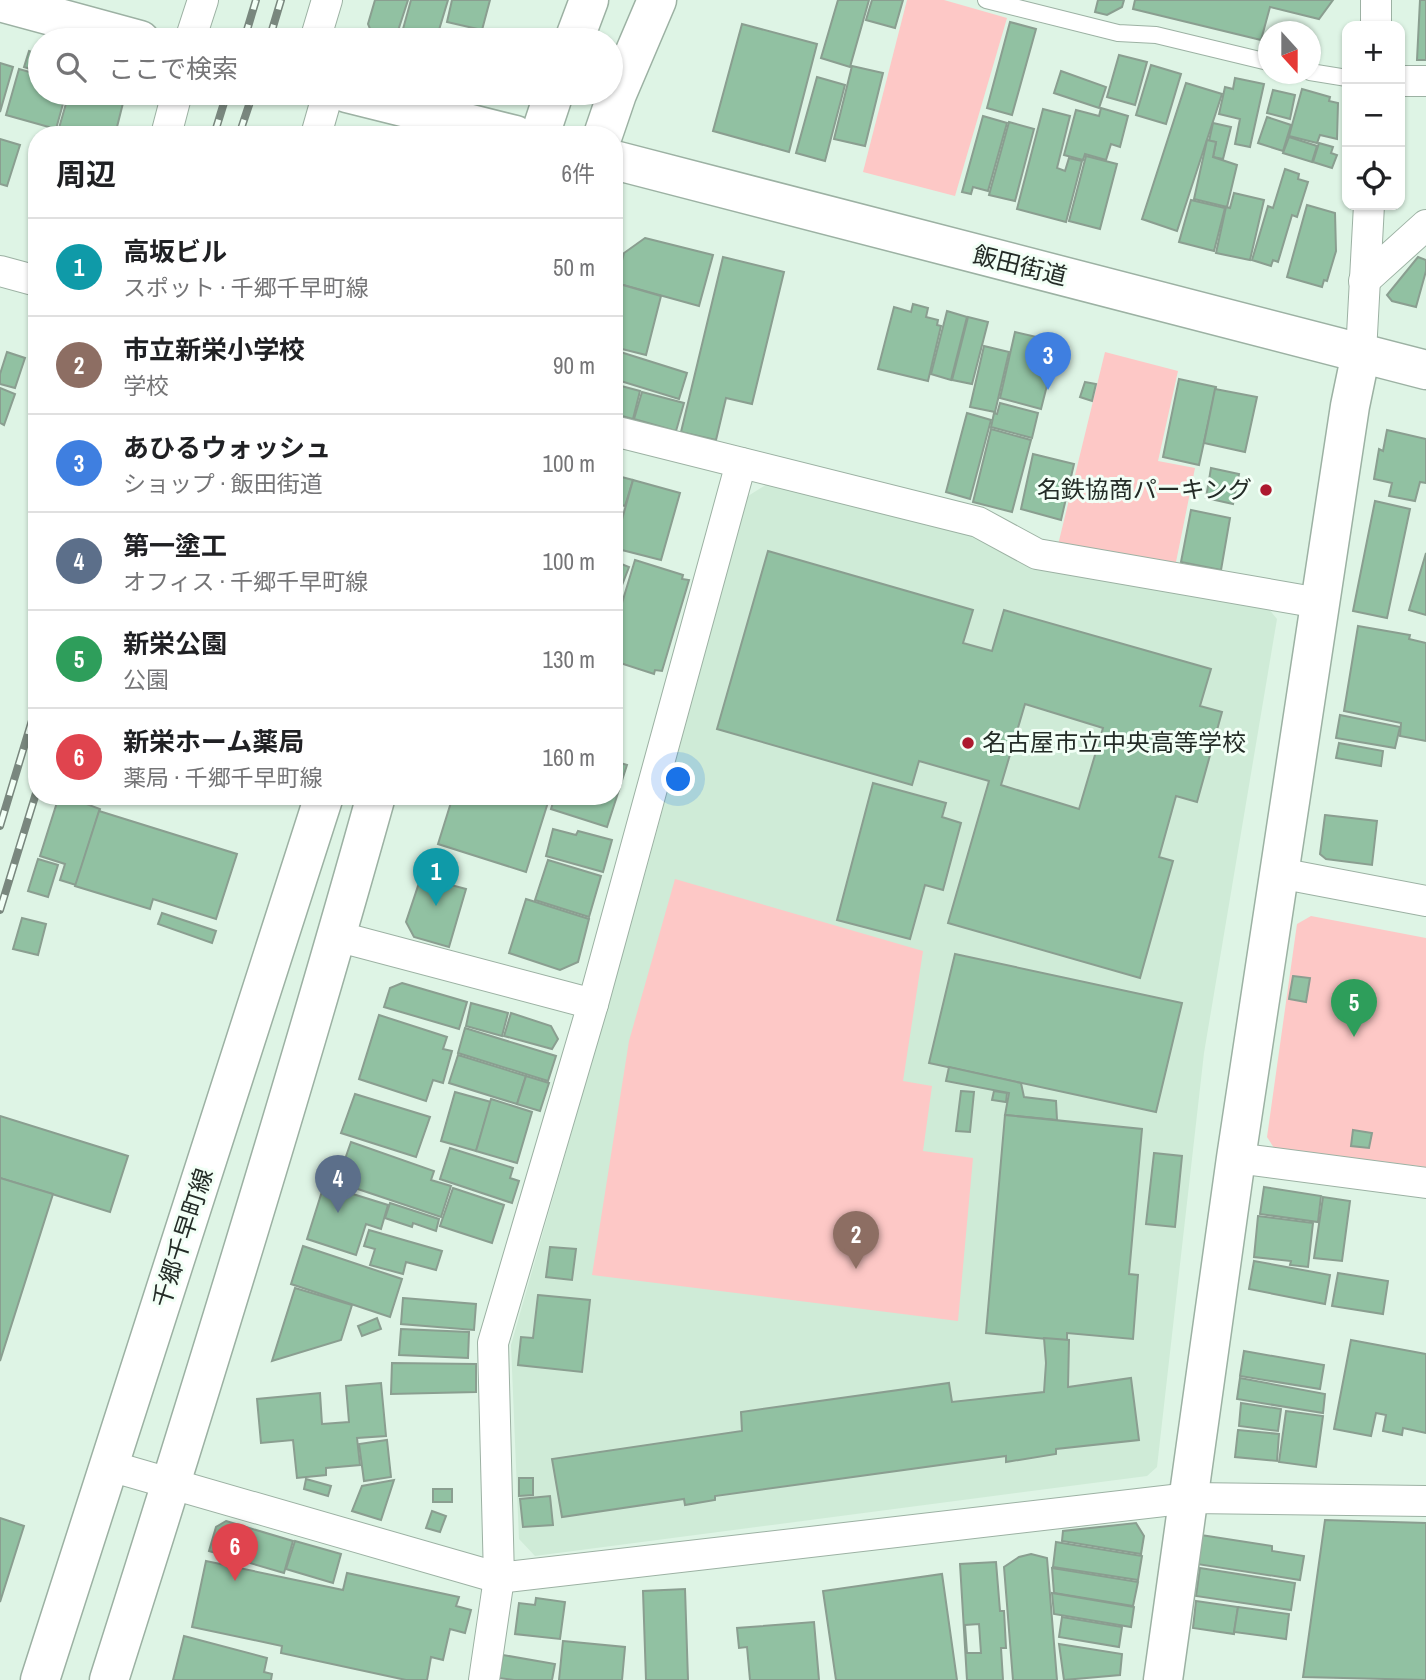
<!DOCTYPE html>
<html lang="ja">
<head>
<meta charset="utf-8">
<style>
  :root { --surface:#fff; --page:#f2f2f2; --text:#202124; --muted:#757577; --line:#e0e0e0; --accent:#ad192f }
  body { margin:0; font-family:"Archivo Narrow","Noto Sans JP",sans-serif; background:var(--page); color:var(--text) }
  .controls { position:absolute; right:21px; top:21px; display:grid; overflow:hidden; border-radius:14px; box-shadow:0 2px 5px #0004 }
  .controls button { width:63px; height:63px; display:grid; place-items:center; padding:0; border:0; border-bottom:2px solid var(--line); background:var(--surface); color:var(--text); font:35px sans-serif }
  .compass { position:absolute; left:1258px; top:21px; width:63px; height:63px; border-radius:50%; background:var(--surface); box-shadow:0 2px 5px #0004; rotate:159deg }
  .you { position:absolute; left:679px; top:780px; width:24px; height:24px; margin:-18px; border:5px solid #fff; border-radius:50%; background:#1a73e8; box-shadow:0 0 0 10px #1a73e833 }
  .badge { display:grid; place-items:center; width:46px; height:46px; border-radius:50%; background:var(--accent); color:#fff; font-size:23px; font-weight:700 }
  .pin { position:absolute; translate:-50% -58px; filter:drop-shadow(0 2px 4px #0008) }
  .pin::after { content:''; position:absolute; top:37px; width:24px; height:21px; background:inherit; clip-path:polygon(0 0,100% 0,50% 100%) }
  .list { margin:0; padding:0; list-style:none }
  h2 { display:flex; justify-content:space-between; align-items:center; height:91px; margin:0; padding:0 28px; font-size:30px }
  h2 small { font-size:23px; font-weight:400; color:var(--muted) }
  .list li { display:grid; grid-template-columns:46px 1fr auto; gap:21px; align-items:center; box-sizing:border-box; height:98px; padding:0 28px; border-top:2px solid var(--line) }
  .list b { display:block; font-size:26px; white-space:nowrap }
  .list p { margin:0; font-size:23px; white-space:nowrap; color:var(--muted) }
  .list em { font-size:23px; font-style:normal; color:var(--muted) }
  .icon { flex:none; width:38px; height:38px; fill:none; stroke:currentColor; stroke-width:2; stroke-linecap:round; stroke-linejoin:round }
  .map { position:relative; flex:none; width:1426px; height:1680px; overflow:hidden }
  .search { position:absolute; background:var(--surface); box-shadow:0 2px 5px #0004; left:28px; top:28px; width:595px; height:77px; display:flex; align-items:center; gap:18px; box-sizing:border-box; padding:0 24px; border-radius:38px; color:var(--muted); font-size:26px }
  .panel { position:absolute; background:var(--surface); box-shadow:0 2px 5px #0004; left:28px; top:126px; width:595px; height:679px; border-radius:28px }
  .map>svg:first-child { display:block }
  .built { fill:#cfebd7 }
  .green { fill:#fdc8c6 }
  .building { fill:#91c1a2; stroke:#8a9e90; stroke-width:2; fill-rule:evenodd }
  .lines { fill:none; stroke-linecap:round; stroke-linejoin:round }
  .service-casing { stroke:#9cb1a3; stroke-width:18 }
  .minor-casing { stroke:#9cb1a3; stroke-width:32 }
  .tertiary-casing { stroke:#9cb1a3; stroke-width:41 }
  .trunk-casing { stroke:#9cb1a3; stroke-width:41 }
  .service { stroke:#fff; stroke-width:16 }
  .minor { stroke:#fff; stroke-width:30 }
  .tertiary { stroke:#fff; stroke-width:38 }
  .trunk { stroke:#fff; stroke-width:38 }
  .rail-casing { stroke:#79877e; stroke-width:8 }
  .rail { stroke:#f2fff6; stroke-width:5; stroke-dasharray:16; stroke-linecap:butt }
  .poi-dot { fill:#ad192f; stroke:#f2fff6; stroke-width:2.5 }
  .labels { text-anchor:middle; stroke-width:6; stroke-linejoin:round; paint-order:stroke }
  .street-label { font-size:24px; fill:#242c27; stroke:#f2fff6 }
  .poi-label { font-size:24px; fill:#242c27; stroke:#f2fff6; text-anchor:end }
</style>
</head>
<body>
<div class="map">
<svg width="1426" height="1680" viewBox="0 0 1426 1680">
  <rect width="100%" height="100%" fill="#def4e5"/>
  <!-- built -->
  <polygon class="built" points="769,483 960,529 1035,569 1267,607 1277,619 1204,1053 1157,1467 1147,1476 535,1556 519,1539 511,1345 647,867 748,496"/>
  <!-- green -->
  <g class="green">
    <polygon points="907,0 944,0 1007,18 955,196 863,172"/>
    <polygon points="1105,352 1178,371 1158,461 1195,468 1175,567 1057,549"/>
    <polygon points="675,879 923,951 903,1081 932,1086 923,1151 973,1158 958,1321 592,1275 629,1041"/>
    <polygon points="1311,916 1426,938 1426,1167 1274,1148 1267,1137 1297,924"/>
  </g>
  <!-- building -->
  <g class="building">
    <polygon points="375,0 408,0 395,40 373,36 368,24"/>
    <polygon points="411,0 448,0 436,40 400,40"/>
    <polygon points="452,0 490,0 482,30 447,22"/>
    <polygon points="838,0 869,0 850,67 821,58"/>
    <polygon points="872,0 903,0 895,28 866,20"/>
    <polygon points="1098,0 1124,0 1122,7 1107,15 1095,12"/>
    <polygon points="1135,0 1333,0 1319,19 1270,7 1261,40 1133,9"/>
    <polygon points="1420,0 1426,0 1426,60 1417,60"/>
    <polygon points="1010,22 1036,29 1012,115 987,108"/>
    <polygon points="742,24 817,44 789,152 713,131"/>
    <polygon points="29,51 40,55 40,72 24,67"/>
    <polygon points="1119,55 1147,62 1135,105 1107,97"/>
    <polygon points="0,63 13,67 0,112"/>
    <polygon points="1151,65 1181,74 1166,124 1136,115"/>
    <polygon points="852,66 883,73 865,146 834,139"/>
    <polygon points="19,69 40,75 40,93 66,93 56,129 6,115"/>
    <polygon points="1061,71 1106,87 1099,108 1054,93"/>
    <polygon points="817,77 845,85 825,161 796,153"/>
    <polygon points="1235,78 1264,84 1250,147 1235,144 1240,119 1219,114 1225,87 1233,89"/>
    <polygon points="1186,83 1222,94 1177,231 1142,219"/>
    <polygon points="1302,89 1330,97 1329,101 1338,103 1337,139 1320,135 1317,143 1289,136"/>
    <polygon points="1273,90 1295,95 1290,119 1267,113"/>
    <polygon points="69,93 125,95 115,135 57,135"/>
    <polygon points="1101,108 1128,116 1120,147 1111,144 1106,160 1085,154 1083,160 1064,155 1076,110 1099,116"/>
    <polygon points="1043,109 1070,116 1057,168 1065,171 1069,158 1082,161 1066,222 1017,209"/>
    <polygon points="983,116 1007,123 988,191 973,187 971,194 962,192"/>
    <polygon points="1267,117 1291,125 1283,151 1258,143"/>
    <polygon points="1009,122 1034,129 1015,201 989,195"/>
    <polygon points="1213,123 1231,127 1223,159 1213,157 1216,142 1209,141"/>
    <polygon points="1289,137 1317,146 1312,162 1283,153"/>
    <polygon points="0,139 20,145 7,186 0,184"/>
    <polygon points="1207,140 1216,142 1213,157 1237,165 1227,207 1194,199"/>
    <polygon points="1319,143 1333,147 1331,153 1337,155 1332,168 1313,162"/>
    <polygon points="1086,156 1117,164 1100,229 1069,221"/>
    <polygon points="1285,169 1299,174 1298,179 1308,182 1297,217 1292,215 1278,262 1273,260 1271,266 1252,260 1268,206 1273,208"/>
    <polygon points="1234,193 1264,200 1250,260 1216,253 1226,207 1230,208"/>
    <polygon points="1191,200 1225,208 1214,251 1179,242"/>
    <polygon points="1307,205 1335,213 1336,251 1327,281 1324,280 1322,287 1287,277"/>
    <polygon points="645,238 713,255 699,306 616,283 624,253"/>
    <polygon points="723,257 784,272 752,404 726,398 716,440 681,432"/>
    <polygon points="1418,257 1426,260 1426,271 1416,307 1392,301 1387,295"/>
    <polygon points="616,283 661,296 646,355 614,347"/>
    <polygon points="913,304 928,308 926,317 938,320 937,325 941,326 928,381 878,369 894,307 911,312"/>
    <polygon points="947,311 967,317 951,380 931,374"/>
    <polygon points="968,317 988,322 972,384 952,380"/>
    <polygon points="1015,332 1058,342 1041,409 1000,398"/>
    <polygon points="984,346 1009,352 995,412 970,407"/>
    <polygon points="614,350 687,373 679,399 614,379"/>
    <polygon points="7,352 25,358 15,388 0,384 0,374"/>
    <polygon points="1179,379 1216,387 1199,465 1163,457"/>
    <polygon points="1085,382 1096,384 1092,401 1080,397"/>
    <polygon points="614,384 640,391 633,419 614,414"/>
    <polygon points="0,388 15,394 4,425 0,423"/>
    <polygon points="1215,389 1257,397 1245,452 1204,443"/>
    <polygon points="642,392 684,403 676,431 634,419"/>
    <polygon points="1000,403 1038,413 1032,438 991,427 994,413 997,414"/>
    <polygon points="967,413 991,420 970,499 946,492"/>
    <polygon points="991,429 1031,440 1012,512 973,502"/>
    <polygon points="1387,430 1426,439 1426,483 1420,482 1415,501 1389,496 1392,483 1374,479 1379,449 1383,451"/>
    <polygon points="1033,454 1074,464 1061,520 1021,509"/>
    <polygon points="1211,468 1239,474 1233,504 1206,498"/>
    <polygon points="614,475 633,480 625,506 614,503"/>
    <polygon points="633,480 680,493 661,560 614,548"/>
    <polygon points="1375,501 1410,509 1387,618 1353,611"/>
    <polygon points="614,504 620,505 618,511 622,512 614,542"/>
    <polygon points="1191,510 1230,518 1221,570 1181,562"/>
    <path d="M768 551 973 610 963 643 992 651 1004 610 1211 669 1200 706 1222 712 1197 802 1176 796 1159 857 1173 861 1140 978 948 923 989 781 919 761 912 785 717 729ZM1025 704 1103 728 1079 809 1001 785Z"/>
    <polygon points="1426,553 1426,615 1409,610"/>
    <polygon points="635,560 683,575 682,579 689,580 662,671 655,670 654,674 614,661 614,601 622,603"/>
    <polygon points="614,561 629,567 617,598 614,597"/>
    <polygon points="1358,626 1410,635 1409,639 1426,643 1426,741 1400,736 1401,723 1344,711"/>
    <polygon points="1340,715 1400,727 1395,748 1336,738"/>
    <polygon points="1339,743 1383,751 1381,766 1336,758"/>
    <polygon points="614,761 627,765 607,827 551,809 555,796 614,796"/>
    <polygon points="873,783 946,803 942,817 961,823 943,890 925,885 910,939 837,920"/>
    <polygon points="59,796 83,796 81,802 100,809 76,885 60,880 65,864 40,856"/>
    <polygon points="453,796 550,796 526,872 438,844"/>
    <polygon points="99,811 237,854 216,919 153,899 150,909 75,886"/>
    <polygon points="1325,815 1377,821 1372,865 1326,859 1320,854"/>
    <polygon points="553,829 576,835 578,831 612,840 603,872 546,856"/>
    <polygon points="38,859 58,865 48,897 28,891"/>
    <polygon points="548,860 601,876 589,917 535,900"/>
    <polygon points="421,877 466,889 449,947 414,937 406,922"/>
    <polygon points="526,899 589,919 578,962 560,970 509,953"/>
    <polygon points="162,913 216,931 212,943 158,924"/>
    <polygon points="22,918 46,924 38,955 13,949"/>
    <polygon points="955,954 1182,1003 1156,1112 929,1063"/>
    <polygon points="1293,976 1310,978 1306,1002 1289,999"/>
    <polygon points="402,983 467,1002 459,1029 384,1007 390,988"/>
    <polygon points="471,1003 508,1013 502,1036 466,1026"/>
    <polygon points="511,1013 551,1026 558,1039 552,1049 504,1036"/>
    <polygon points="379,1015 447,1037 443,1049 452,1051 443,1083 433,1080 426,1101 359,1079"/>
    <polygon points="465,1028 556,1056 548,1081 458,1053"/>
    <polygon points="458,1055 526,1076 517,1104 449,1083"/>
    <polygon points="949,1067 1021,1083 1024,1097 1056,1101 1057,1120 1005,1115 1009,1093 946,1081"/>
    <polygon points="526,1076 549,1083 540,1111 517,1104"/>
    <polygon points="961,1091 974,1092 970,1132 956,1131"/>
    <polygon points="994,1091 1007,1093 1006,1102 992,1100"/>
    <polygon points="455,1092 491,1102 476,1151 441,1141"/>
    <polygon points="355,1094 430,1117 416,1157 341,1133"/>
    <polygon points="491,1099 532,1112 517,1163 476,1151"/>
    <polygon points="1005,1115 1142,1129 1129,1274 1138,1275 1133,1339 1067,1333 1067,1341 986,1333"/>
    <polygon points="0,1116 128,1156 110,1212 0,1178"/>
    <polygon points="1353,1130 1372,1133 1369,1148 1351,1146"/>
    <polygon points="351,1142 434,1171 431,1180 451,1186 441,1217 337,1182"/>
    <polygon points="450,1148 513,1168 510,1178 519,1181 512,1203 440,1179"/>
    <polygon points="1154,1153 1182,1156 1175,1227 1146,1224"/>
    <polygon points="0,1178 53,1194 0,1361"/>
    <polygon points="324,1185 388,1205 381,1229 366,1224 356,1255 307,1239"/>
    <polygon points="1264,1187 1321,1196 1318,1222 1260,1214"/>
    <polygon points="453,1188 504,1205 492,1243 440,1226"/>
    <polygon points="1323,1197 1350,1201 1342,1261 1314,1258"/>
    <polygon points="390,1203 439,1219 436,1231 413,1223 412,1227 385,1218"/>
    <polygon points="1258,1216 1313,1223 1308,1267 1290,1265 1291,1261 1254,1257"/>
    <polygon points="369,1230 442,1251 436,1270 406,1262 403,1274 370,1265 375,1249 364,1246"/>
    <polygon points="303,1246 402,1279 390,1317 291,1284"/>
    <polygon points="550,1247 576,1249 572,1280 546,1277"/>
    <polygon points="1254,1261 1330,1275 1325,1304 1249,1289"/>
    <polygon points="1338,1273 1388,1281 1383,1314 1332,1306"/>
    <polygon points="295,1288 352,1305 341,1340 272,1361"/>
    <polygon points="538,1295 590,1300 582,1372 518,1365 521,1337 533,1338"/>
    <polygon points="403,1298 476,1304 474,1330 401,1324"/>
    <polygon points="377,1318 381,1329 362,1336 358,1326"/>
    <polygon points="401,1329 469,1332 468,1358 399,1355"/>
    <polygon points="1044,1338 1069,1340 1068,1387 1131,1378 1139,1440 1056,1449 1056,1454 1006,1462 1006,1456 715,1496 715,1500 685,1505 684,1499 562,1517 552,1459 742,1431 741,1412 949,1383 952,1402 1044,1392 1046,1363"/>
    <polygon points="1351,1340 1426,1354 1426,1433 1403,1428 1402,1435 1383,1431 1386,1415 1376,1413 1371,1436 1334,1429"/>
    <polygon points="1244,1351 1324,1365 1320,1389 1240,1376"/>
    <polygon points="392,1363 476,1364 476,1392 391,1394"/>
    <polygon points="1240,1378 1325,1394 1323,1413 1237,1399"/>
    <polygon points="381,1383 386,1436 357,1438 360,1465 326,1468 326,1475 297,1478 293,1440 261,1443 257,1399 320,1393 322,1424 349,1422 346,1386"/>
    <polygon points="1241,1403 1281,1409 1278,1431 1239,1426"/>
    <polygon points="1286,1411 1323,1416 1316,1467 1279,1462"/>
    <polygon points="1238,1430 1279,1434 1277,1461 1235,1457"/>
    <polygon points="387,1440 391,1477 364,1481 359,1444"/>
    <polygon points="519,1478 533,1478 533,1495 519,1496"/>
    <polygon points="306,1479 331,1486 328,1496 304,1489"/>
    <polygon points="394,1480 381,1520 352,1511 362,1486"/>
    <rect x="433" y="1489" width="19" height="13"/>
    <polygon points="550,1496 553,1525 523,1527 520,1499"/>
    <polygon points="432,1511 446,1516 440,1532 426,1528"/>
    <polygon points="0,1518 24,1526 0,1602"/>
    <polygon points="1325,1520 1426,1523 1426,1680 1303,1677"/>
    <polygon points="226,1521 293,1541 284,1573 209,1551 216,1527"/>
    <polygon points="1136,1523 1144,1536 1141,1554 1062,1541 1063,1531"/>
    <polygon points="1201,1535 1272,1546 1272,1551 1304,1556 1300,1580 1197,1564"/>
    <polygon points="295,1541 341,1554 333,1583 286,1569"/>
    <polygon points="1056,1542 1142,1556 1138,1580 1053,1567"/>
    <polygon points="1031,1554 1047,1558 1057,1680 1013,1680 1004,1567 1019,1557"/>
    <polygon points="206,1561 343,1590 347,1573 459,1597 456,1606 471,1610 465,1633 450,1629 443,1660 431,1657 427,1680 406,1680 281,1653 282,1646 192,1627"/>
    <path d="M996 1562 1000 1611H1004L1006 1648H1001L1003 1680H967L960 1564ZM979 1624 981 1653H967L965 1625Z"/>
    <polygon points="1052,1568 1138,1582 1133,1606 1054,1593"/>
    <polygon points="1200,1568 1295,1583 1291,1610 1196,1596"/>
    <polygon points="942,1574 957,1680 836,1680 823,1591"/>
    <polygon points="685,1589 688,1680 646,1680 643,1591"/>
    <polygon points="1052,1593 1134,1607 1131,1627 1054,1614"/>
    <polygon points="536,1598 565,1602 560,1639 515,1634 519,1603 535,1605"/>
    <polygon points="1196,1601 1238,1607 1234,1634 1193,1628"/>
    <polygon points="1238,1607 1289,1614 1286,1639 1234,1632"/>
    <polygon points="1062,1617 1122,1627 1119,1647 1059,1637"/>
    <polygon points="814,1622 819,1680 750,1680 747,1647 739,1648 737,1628"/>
    <polygon points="184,1636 267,1658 264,1672 272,1674 271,1680 173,1680"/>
    <polygon points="563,1641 625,1647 622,1680 559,1680"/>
    <polygon points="1059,1644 1122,1654 1120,1675 1064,1680"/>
    <polygon points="503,1655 555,1664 552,1680 514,1680 499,1678"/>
  </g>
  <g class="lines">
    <defs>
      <g id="service">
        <polyline points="986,0 1118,33 1156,35 1268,62"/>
        <polyline points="1310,72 1347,78"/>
      </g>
      <g id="minor">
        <polyline points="1376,26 1376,0"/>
        <polyline points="190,40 203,0"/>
        <polyline points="315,40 327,0"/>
        <polyline points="1400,81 1426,81"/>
        <polyline points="166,135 177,93"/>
        <polyline points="316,135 328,93"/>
        <polyline points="0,271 37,281"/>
        <polyline points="1364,281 1426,225"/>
        <polyline points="1361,353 1369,205"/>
        <polyline points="614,431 978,522 1037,554 1319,603"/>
        <polyline points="1279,873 1426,901"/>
        <polyline points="336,936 593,1004"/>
        <polyline points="1236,1158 1426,1183"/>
        <polyline points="110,1466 499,1578 1190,1498 1426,1501"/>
        <polyline points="484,1680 499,1578 493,1343 593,1004 741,463"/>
      </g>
      <g id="tertiary">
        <polyline points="574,40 589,0"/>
        <polyline points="540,135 554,93"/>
        <polyline points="603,135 617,94 657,0"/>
        <polyline points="40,1680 324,796"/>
        <path d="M109 1680C202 1387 293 1093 376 796"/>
        <polyline points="1163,1680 1236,1158 1350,406 1361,353"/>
      </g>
      <g id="trunk">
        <polyline points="0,2 140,40"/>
        <polyline points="347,93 515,135"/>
        <polyline points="614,160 1426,370"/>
      </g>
    </defs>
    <!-- service casing -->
    <use href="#service" class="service-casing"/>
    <!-- minor casing -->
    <use href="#minor" class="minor-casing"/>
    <!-- tertiary casing -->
    <use href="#tertiary" class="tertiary-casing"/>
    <!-- trunk casing -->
    <use href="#trunk" class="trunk-casing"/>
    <!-- service -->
    <use href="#service" class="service"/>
    <!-- minor -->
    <use href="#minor" class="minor"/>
    <!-- tertiary -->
    <use href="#tertiary" class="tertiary"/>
    <!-- trunk -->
    <use href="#trunk" class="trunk"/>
    <defs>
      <g id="rail">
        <polyline points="244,40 256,0"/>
        <polyline points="269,40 281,0"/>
        <polyline points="214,135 227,93"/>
        <polyline points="239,135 253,93"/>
        <polyline points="0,826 37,704"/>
        <polyline points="0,910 37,790"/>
      </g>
    </defs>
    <!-- rail casing -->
    <use href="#rail" class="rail-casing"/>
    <!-- rail -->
    <use href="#rail" class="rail"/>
  </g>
  <!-- markers -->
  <g class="poi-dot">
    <circle cx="1266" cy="490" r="7"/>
    <circle cx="968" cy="743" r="7"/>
  </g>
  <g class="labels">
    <!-- street labels -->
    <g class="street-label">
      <text transform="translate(1020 266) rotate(14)" y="8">飯田街道</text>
      <text transform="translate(183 1238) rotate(-72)" y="8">千郷千早町線</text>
    </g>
    <!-- poi labels -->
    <g class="poi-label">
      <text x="1252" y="498">名鉄協商パーキング</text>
      <text x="982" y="751" text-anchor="start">名古屋市立中央高等学校</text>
    </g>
  </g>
</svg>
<div class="controls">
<button>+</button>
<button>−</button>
<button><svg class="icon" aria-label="locate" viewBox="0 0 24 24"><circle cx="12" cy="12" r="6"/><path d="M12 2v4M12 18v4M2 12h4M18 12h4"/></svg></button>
</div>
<svg class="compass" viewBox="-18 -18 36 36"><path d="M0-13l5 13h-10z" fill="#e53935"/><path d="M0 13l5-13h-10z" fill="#757577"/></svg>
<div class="you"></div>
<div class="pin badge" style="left:436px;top:906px;background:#0f9aa8">1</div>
<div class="pin badge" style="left:856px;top:1269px;background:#8d6e63">2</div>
<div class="pin badge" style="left:1048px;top:390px;background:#3f7fe0">3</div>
<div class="pin badge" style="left:338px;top:1213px;background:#5c6f8a">4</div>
<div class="pin badge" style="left:1354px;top:1037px;background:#2e9e5b">5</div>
<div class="pin badge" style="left:235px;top:1581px;background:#e0444e">6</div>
<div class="search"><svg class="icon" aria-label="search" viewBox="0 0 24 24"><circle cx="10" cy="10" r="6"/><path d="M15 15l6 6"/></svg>ここで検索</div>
<section class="panel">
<h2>周辺<small>6件</small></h2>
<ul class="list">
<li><span class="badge" style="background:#0f9aa8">1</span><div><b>高坂ビル</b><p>スポット · 千郷千早町線</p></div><em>50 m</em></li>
<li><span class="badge" style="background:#8d6e63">2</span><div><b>市立新栄小学校</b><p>学校</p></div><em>90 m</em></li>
<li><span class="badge" style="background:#3f7fe0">3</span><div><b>あひるウォッシュ</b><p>ショップ · 飯田街道</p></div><em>100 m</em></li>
<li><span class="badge" style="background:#5c6f8a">4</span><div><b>第一塗工</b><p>オフィス · 千郷千早町線</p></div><em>100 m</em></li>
<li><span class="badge" style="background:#2e9e5b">5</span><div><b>新栄公園</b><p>公園</p></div><em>130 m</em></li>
<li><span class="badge" style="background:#e0444e">6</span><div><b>新栄ホーム薬局</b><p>薬局 · 千郷千早町線</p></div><em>160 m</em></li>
</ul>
</section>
</div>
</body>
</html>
